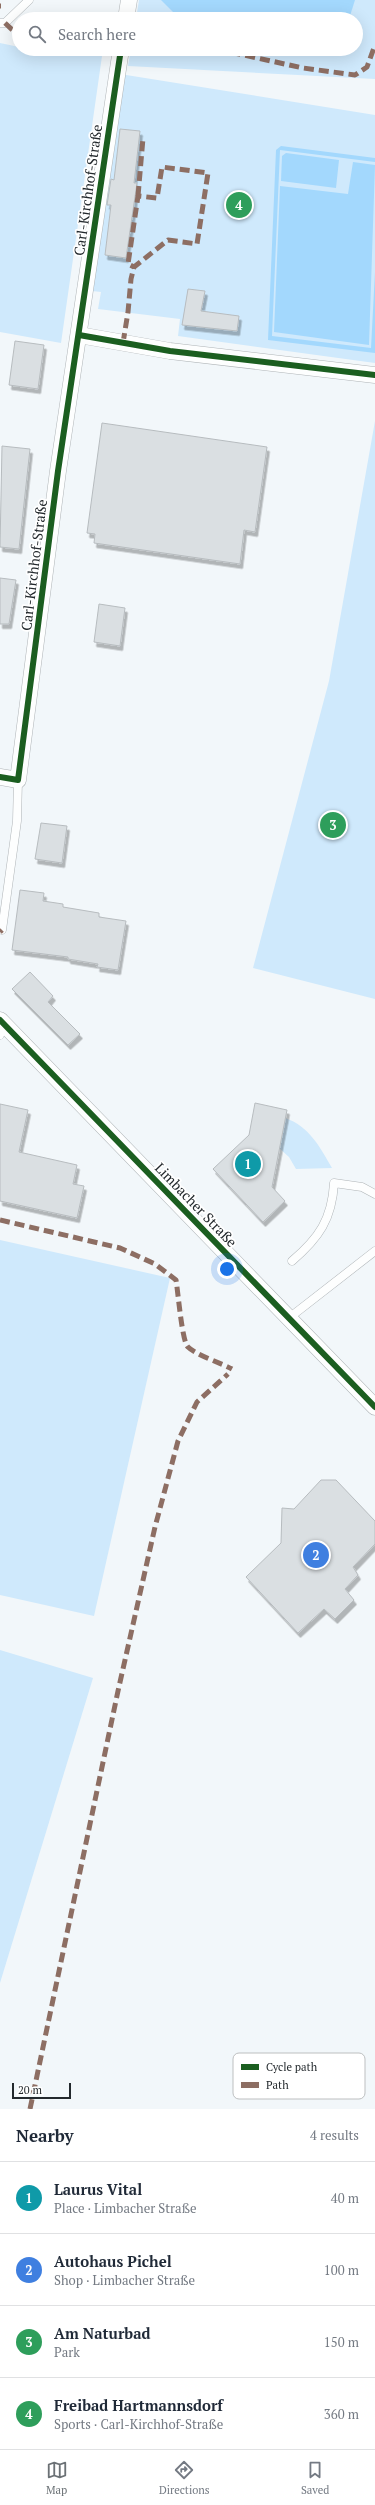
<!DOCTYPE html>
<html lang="en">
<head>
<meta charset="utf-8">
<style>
  :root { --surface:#fff; --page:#f6f6f7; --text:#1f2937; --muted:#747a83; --line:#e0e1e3; --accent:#6b7175 }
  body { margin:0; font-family:"PT Serif",serif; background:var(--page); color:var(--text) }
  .scale { position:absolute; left:12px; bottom:10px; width:59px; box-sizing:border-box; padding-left:4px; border:2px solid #23292d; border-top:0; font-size:11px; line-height:14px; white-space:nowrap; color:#23292d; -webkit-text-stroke:3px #fff; paint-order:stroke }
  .you { position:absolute; left:227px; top:1269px; width:14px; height:14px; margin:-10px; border:3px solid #fff; border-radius:50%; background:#1a73e8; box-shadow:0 0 0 6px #1a73e833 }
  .badge { display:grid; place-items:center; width:26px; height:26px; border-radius:50%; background:var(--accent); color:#fff; font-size:13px; font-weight:700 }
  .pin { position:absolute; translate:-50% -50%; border:2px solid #fff; box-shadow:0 1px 4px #0006 }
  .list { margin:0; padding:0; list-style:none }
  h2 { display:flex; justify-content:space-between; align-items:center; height:52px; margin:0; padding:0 16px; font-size:17px }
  h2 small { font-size:13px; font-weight:400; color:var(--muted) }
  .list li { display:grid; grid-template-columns:26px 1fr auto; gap:12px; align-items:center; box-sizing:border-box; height:72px; padding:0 16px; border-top:1px solid var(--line) }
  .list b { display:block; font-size:15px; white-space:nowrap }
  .list p { margin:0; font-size:13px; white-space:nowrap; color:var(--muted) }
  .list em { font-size:13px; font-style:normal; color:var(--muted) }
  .icon { flex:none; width:22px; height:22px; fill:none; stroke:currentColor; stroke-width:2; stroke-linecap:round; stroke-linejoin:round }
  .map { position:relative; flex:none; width:375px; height:2109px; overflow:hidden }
  .search { position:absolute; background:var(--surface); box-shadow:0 4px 16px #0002; left:12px; right:12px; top:12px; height:44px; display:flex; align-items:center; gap:10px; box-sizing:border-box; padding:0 14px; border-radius:22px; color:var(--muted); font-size:15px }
  .sheet { height:340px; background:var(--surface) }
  nav { display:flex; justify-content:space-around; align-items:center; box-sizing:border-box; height:56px; border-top:1px solid var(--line); background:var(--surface); font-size:11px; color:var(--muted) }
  nav a { display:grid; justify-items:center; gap:2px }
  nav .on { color:var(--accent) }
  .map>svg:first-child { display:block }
  .green { fill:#cfe9fc }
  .water { fill:#a3d8fd }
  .building { fill:#dadfe2; stroke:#b7bcbf; filter:url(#shadow) }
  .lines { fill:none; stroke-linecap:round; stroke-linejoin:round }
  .lane-casing { stroke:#afb4b7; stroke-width:9 }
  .street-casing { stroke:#afb4b7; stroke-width:17 }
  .lane { stroke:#fdfefe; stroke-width:8 }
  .street { stroke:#fdfefe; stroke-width:16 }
  .quiet { stroke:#8d6e63; stroke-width:5; stroke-dasharray:10 5; stroke-linecap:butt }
  .cycleway-casing { stroke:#fff; stroke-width:8 }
  .cycleway { stroke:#1b5e20; stroke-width:6 }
  .labels { text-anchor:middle; stroke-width:3.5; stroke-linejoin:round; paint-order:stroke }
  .street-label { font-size:14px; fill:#23292d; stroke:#fff }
  .key { fill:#fff; stroke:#bdbfc0; stroke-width:1 }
  .key-label { font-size:11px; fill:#23292d }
</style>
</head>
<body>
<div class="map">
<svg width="375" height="2109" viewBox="0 0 375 2109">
  <defs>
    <filter id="shadow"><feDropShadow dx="2.5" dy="4.5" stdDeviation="0" flood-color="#0004"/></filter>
  </defs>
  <rect width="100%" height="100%" fill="#f2f7fa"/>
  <!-- green -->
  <g class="green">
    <polygon points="139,0 375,0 375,79 128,66 131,49 356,49 356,19 136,19"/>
    <polygon points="0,43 19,47 19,49 103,49 61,343 0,332"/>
    <polygon points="120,74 375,115 375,363 178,336 180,319 98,309 101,292 92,291"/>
    <polygon points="375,421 375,999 253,968 329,681"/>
    <path d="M285 1118C309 1126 320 1147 332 1168L296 1169 289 1157 279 1148Z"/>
    <polygon points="0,1240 170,1278 94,1616 0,1595"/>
    <polygon points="0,1650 93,1678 0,1983"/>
  </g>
  <!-- water -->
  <g class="water">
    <polygon points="161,0 355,0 349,19 180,19"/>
    <polygon points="281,146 375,158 375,162 280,150 272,336 371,348 375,272 375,353 268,340 276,150"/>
    <polygon points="286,153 339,160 336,188 281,181 282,156"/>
    <polygon points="353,162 375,165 369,345 274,332 280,186 348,194"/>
  </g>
  <!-- building -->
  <g class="building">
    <polygon points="120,129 140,131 134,183 137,183 126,258 105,255 111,205 107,205 111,179 114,180"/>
    <polygon points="188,289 205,291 201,311 239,316 237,331 182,325"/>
    <polygon points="15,341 44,345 38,389 9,385"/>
    <polygon points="102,423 267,447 255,532 244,530 240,564 94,543 95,534 87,533"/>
    <polygon points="2,446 30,449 19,549 0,547"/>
    <polygon points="0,578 16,580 9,624 0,624"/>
    <polygon points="99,604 125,608 120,646 94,642"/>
    <polygon points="41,823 67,826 62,863 35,859"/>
    <polygon points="20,890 44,893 43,901 63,904 63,907 99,913 99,917 126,921 118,970 97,967 98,964 68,959 68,957 12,950"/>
    <polygon points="30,972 53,996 48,1002 80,1034 68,1045 12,989"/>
    <polygon points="255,1103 287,1110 272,1187 285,1201 263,1222 213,1169 249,1135"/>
    <polygon points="0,1104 28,1110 19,1152 77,1165 73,1184 84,1186 77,1218 0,1201"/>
    <polygon points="321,1480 336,1480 375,1521 375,1544 353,1567 358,1575 345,1589 354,1600 335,1619 324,1609 298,1633 246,1577 281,1543 282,1508 294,1509"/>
  </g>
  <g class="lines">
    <defs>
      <g id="lane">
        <polyline points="0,23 5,23 29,0"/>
        <polyline points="2,930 17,821 18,780"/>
        <polyline points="0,1035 3,1023"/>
        <path d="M292 1261C319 1238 332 1219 334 1183L362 1187 375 1194"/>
        <polyline points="289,1318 375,1251"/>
      </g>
      <g id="street">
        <polyline points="126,19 129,0"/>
        <polyline points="79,335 170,351 375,375"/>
        <polyline points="0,777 18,780 58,471 121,49"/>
        <polyline points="0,1020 375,1407"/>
      </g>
    </defs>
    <!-- lane casing -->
    <use href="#lane" class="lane-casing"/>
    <!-- street casing -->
    <use href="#street" class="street-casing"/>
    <!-- lane -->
    <use href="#lane" class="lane"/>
    <!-- street -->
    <use href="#street" class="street"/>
    <!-- quiet -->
    <g class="quiet">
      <polyline points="0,6 1,6"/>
      <polyline points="75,17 75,19"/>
      <polyline points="5,23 19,36"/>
      <polyline points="216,49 303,68 355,75 367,67 375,45"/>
      <polyline points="138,196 143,138"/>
      <polyline points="123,343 128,312 131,279 134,267 168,240 197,244 208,173 162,167 157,198 138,196 128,264 134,267"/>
      <polyline points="0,932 2,930"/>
      <path d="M0 1220 120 1248 155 1264 176 1280C178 1291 182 1342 188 1347 196 1355 221 1363 232 1369"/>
      <polyline points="30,2109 118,1691 155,1527 178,1441 197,1402 228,1374"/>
    </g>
    <defs>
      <g id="cycleway">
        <polyline points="79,335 170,351 375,375"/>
        <polyline points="0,777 18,780 58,471 121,49"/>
        <polyline points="0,1020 375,1407"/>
      </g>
    </defs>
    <!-- cycleway casing -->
    <use href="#cycleway" class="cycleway-casing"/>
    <!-- cycleway -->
    <use href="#cycleway" class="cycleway"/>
  </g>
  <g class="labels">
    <!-- street labels -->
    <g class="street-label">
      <text transform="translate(88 190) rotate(-82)" y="5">Carl-Kirchhof-Straße</text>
      <text transform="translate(34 565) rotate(-83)" y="5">Carl-Kirchhof-Straße</text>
      <text transform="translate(196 1205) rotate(46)" y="5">Limbacher Straße</text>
    </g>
  </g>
  <!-- legend -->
  <rect x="233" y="2053" width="132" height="46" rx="6" class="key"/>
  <rect x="241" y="2064" width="18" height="6" fill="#1b5e20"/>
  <rect x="241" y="2082" width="18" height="6" fill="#8d6e63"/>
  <g class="key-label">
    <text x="266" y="2071">Cycle path</text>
    <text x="266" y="2089">Path</text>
  </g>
</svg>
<div class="scale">20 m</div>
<div class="you"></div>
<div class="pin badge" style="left:248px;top:1164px;background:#0f9aa8">1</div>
<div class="pin badge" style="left:316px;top:1555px;background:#3f7fe0">2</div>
<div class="pin badge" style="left:333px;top:825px;background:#2e9e5b">3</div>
<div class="pin badge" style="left:239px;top:205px;background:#2e9e5b">4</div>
<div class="search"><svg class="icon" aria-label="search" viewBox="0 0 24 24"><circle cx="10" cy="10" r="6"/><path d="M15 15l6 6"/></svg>Search here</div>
</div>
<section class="sheet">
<h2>Nearby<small>4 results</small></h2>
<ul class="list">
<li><span class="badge" style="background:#0f9aa8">1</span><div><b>Laurus Vital</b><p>Place · Limbacher Straße</p></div><em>40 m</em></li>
<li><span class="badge" style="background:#3f7fe0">2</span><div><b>Autohaus Pichel</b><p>Shop · Limbacher Straße</p></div><em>100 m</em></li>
<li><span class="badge" style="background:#2e9e5b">3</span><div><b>Am Naturbad</b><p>Park</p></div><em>150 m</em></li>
<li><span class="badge" style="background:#2e9e5b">4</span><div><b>Freibad Hartmannsdorf</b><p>Sports · Carl-Kirchhof-Straße</p></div><em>360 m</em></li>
</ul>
</section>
<nav>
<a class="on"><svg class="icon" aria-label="map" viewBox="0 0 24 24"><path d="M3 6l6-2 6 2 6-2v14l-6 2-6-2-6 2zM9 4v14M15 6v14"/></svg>Map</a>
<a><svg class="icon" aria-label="directions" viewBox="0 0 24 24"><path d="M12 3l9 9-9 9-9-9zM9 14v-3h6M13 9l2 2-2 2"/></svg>Directions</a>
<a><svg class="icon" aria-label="saved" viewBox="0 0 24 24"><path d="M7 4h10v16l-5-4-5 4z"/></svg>Saved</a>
</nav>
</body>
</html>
